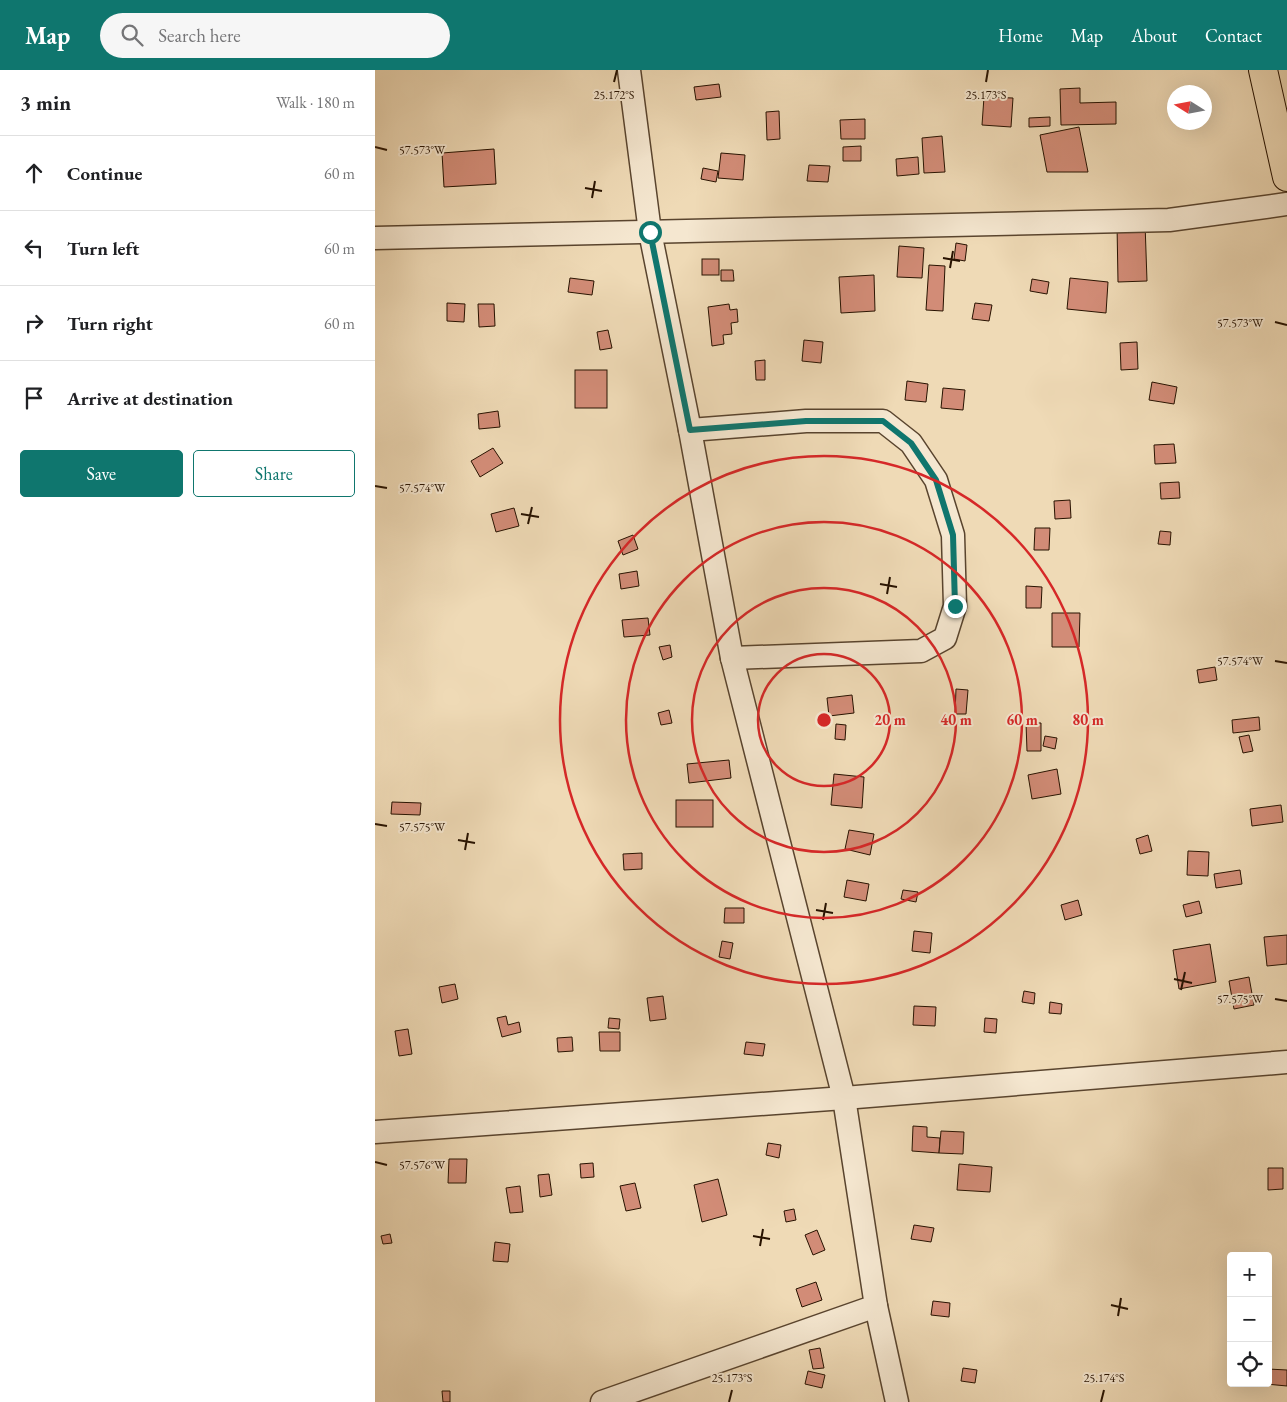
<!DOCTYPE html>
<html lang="en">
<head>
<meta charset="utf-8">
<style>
  :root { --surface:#fff; --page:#f6f6f6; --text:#202124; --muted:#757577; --line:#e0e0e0; --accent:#0f766e }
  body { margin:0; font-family:"EB Garamond",serif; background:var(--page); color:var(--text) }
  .controls { position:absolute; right:15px; bottom:15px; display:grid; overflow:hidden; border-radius:5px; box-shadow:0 5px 20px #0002 }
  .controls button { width:45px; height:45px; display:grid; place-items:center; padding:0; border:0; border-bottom:1px solid var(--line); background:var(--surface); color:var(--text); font:25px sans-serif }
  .compass { position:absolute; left:792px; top:15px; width:45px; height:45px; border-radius:50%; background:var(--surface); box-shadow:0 5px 20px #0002; rotate:281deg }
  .stop { position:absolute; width:15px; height:15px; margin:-11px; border:4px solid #0f766e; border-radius:50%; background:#fff }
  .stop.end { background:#0f766e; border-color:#fff; box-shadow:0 1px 5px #0008 }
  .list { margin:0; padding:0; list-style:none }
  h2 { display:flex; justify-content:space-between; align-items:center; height:65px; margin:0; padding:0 20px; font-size:21px }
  h2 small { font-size:16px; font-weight:400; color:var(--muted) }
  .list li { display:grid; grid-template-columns:32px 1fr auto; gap:15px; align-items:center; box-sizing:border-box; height:75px; padding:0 20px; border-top:1px solid var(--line) }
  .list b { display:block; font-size:19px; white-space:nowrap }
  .list em { font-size:16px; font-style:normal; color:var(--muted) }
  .actions { display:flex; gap:10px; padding:15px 20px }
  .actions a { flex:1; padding:11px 0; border:1px solid var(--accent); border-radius:5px; text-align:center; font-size:18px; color:var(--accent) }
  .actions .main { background:var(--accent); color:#fff }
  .icon { flex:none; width:28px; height:28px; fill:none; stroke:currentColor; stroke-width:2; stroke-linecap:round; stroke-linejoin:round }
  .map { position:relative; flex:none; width:912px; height:1332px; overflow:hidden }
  header { display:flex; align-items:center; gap:30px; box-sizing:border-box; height:70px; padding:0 25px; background:var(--accent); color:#fff }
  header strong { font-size:24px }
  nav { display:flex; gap:28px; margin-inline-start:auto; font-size:18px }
  .search { width:350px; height:45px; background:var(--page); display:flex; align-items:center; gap:12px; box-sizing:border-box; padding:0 18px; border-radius:28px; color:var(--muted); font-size:19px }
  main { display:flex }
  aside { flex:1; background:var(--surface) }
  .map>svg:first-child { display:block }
  .building { fill:#d28c77; stroke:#271200 }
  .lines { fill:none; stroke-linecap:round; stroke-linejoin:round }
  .minor-casing { stroke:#59442e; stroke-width:25 }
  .highway-casing { stroke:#271200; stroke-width:30 }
  .minor { stroke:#f5e7d0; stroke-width:22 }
  .highway { stroke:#efdab6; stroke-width:28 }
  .route { stroke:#0f766e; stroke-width:6 }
  .ticks { fill:none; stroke:#271200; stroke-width:2 }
  .ring { fill:none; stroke:#d62828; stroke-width:2.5 }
  .ticks-label { font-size:12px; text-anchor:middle; fill:#271200; stroke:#f5e7d0; stroke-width:4; stroke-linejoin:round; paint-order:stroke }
  .centre { fill:#d62828; stroke:#f5e7d0; stroke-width:2.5 }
  .ring-label { font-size:15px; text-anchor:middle; font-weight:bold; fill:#d62828; stroke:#f5e7d0; stroke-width:4; stroke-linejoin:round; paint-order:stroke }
</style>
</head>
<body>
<header>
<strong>Map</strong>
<div class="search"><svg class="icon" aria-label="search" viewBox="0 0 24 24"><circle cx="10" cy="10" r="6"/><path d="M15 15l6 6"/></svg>Search here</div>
<nav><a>Home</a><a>Map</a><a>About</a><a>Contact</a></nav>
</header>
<main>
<aside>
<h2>3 min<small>Walk · 180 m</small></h2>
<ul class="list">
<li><svg class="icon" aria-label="ahead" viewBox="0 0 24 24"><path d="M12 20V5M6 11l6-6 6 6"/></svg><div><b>Continue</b></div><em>60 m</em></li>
<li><svg class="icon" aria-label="left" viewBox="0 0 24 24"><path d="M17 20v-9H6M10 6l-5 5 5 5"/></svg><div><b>Turn left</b></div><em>60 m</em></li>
<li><svg class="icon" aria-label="right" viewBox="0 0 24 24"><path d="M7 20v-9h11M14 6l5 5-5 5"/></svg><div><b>Turn right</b></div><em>60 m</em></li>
<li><svg class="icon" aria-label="arrive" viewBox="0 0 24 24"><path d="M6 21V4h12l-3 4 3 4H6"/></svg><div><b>Arrive at destination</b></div></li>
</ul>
<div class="actions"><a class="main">Save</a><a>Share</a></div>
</aside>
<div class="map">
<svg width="912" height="1332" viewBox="0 0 912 1332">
  <rect width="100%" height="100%" fill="#efdab6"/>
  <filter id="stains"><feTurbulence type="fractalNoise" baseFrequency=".004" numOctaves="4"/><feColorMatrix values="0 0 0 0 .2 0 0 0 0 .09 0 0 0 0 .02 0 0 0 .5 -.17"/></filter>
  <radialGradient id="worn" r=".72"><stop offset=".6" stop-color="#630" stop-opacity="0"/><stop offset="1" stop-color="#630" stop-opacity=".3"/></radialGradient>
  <!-- building -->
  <g class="building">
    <polygon points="344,14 346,27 321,30 319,17"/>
    <polygon points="705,18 705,33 741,32 741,54 686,55 685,19"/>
    <polygon points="609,27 638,28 636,57 607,55"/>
    <polygon points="404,41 405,69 392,70 391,42"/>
    <polygon points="675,47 675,56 654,57 654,48"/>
    <polygon points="490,49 490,69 466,69 465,50"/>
    <polygon points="704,57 713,102 672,102 665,65"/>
    <polygon points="567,66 570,102 549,103 547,68"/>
    <polygon points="486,76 486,91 468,91 468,77"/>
    <polygon points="119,79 121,114 69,117 67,83"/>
    <polygon points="346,83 370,85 368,110 343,108"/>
    <polygon points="543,87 544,104 522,106 521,89"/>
    <polygon points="434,95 455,96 453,112 432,111"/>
    <polygon points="328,98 343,101 341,112 326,109"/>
    <polygon points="770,153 772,211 743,212 742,154"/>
    <polygon points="581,173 592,175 590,191 579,189"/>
    <polygon points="524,176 549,178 547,208 522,207"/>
    <rect x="327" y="189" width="17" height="16"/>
    <polygon points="554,195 570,196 568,241 551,240"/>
    <polygon points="346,200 358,200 359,211 346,211"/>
    <polygon points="499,205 500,241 466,243 464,207"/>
    <polygon points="195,208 219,211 217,225 193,222"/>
    <polygon points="695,208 733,212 731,243 692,239"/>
    <polygon points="657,209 674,212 672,224 655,221"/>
    <polygon points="72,233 90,234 89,252 72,251"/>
    <polygon points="600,233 617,235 614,251 597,249"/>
    <polygon points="103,234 119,234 120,256 104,257"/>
    <polygon points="354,234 355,240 362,239 363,252 356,253 357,264 348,265 349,274 337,276 333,237"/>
    <polygon points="233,260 237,278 225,280 222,262"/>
    <polygon points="429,270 448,272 446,293 427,291"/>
    <polygon points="762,272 763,299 746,300 745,273"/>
    <polygon points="390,290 390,310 381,310 380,291"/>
    <rect x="200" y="300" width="32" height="38"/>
    <polygon points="532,311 553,314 551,332 530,330"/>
    <polygon points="777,312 802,317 799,334 774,330"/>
    <polygon points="568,318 590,320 588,340 566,338"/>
    <polygon points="123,341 125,357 104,359 103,344"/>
    <polygon points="799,374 801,393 780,394 779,375"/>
    <polygon points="118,378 128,393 105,407 96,391"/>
    <polygon points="804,412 805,428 786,429 785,413"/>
    <polygon points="695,430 696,448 680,449 679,431"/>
    <polygon points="139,438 144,456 121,462 116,444"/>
    <polygon points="660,458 675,458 674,480 659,480"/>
    <polygon points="785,461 796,462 795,475 783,474"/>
    <polygon points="258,465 263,479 248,485 243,471"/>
    <polygon points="262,501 264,516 246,519 244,504"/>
    <polygon points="651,516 667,517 666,538 651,538"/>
    <polygon points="677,543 705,543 704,577 677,577"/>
    <polygon points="273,548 275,565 249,567 247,550"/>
    <polygon points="295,575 297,587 288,590 284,577"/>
    <polygon points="840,597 842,610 824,613 822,600"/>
    <polygon points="581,619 593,620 591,644 580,644"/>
    <polygon points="477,625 479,643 454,646 452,628"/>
    <polygon points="294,640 297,653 286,655 283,643"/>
    <polygon points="884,647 885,660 858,663 857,650"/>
    <polygon points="651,653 666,653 666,681 652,681"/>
    <polygon points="461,654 471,655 470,670 460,669"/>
    <polygon points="874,665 878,681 868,683 864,667"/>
    <polygon points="670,666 682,668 680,679 668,676"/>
    <polygon points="354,690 356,708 314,713 312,694"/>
    <polygon points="682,699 686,724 657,729 653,705"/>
    <polygon points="459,704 489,707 487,738 456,735"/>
    <rect x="301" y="730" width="37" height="27"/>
    <polygon points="17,732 46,733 45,745 16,744"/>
    <polygon points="906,735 908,752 877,756 875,739"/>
    <polygon points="474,760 499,764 495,785 470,779"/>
    <polygon points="773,765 777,781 765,784 761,769"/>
    <polygon points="813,781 834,782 833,806 812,805"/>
    <polygon points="267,783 267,799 249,800 248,784"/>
    <polygon points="865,800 867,814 841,818 839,804"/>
    <polygon points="472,810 494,814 491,831 469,827"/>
    <polygon points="528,820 543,822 541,832 526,829"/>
    <polygon points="703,830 707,845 690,850 686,835"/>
    <polygon points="824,831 827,843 811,847 808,835"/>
    <polygon points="350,838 369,838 369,853 349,853"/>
    <polygon points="539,861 557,863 555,883 537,881"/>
    <polygon points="912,865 912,894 892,896 889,867"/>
    <polygon points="347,871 358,873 355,889 344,887"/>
    <polygon points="835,874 841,912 804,919 798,880"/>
    <polygon points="874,907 879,935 859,939 854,911"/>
    <polygon points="80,914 83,929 67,933 64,917"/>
    <polygon points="649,921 660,923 659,934 647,932"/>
    <polygon points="288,926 291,949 275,951 272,928"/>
    <polygon points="675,932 687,934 686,944 674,943"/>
    <polygon points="539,936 561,937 560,956 538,955"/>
    <polygon points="131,946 133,955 144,952 146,962 127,967 122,948"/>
    <polygon points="234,948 245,949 244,959 233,958"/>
    <polygon points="610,948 622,949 621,963 609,962"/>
    <polygon points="33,959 37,984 24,986 20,961"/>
    <polygon points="224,962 245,962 245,981 225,981"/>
    <polygon points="197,967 198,981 183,982 182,968"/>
    <polygon points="371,972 390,974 388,986 369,984"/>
    <polygon points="538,1056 552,1057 552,1067 565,1068 564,1083 537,1081"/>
    <polygon points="566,1061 589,1062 588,1084 564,1083"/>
    <polygon points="393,1073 406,1075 404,1088 391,1085"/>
    <polygon points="74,1089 92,1089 91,1113 73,1113"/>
    <polygon points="218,1093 219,1107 206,1108 205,1094"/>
    <polygon points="584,1094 617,1097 615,1122 582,1120"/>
    <polygon points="893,1098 908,1098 908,1119 893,1120"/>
    <polygon points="174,1104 177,1125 165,1127 163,1105"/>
    <polygon points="343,1109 352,1145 327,1152 319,1115"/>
    <polygon points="260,1113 266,1138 251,1141 245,1116"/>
    <polygon points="145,1116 148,1142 135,1143 131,1118"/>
    <polygon points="419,1139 421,1150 411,1152 409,1141"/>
    <polygon points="539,1155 559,1158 556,1172 536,1169"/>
    <polygon points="442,1160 450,1180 438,1185 430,1165"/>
    <polygon points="15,1164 17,1173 8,1174 6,1166"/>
    <polygon points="120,1172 135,1174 133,1192 118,1191"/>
    <polygon points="441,1212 447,1230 427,1237 421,1219"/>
    <polygon points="558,1231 575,1233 574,1247 556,1245"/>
    <polygon points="445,1278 449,1298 438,1299 434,1280"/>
    <polygon points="588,1298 602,1300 600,1313 586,1311"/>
    <polygon points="893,1299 912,1300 912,1316 891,1314 893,1313"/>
    <polygon points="433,1301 450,1305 447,1318 430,1314"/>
    <polygon points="67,1321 75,1321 75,1332 68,1332"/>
  </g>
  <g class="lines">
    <defs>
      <g id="minor">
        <polyline points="0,168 794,150 912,134"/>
        <polyline points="315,360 431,351 508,351 536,373 561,410 578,465 580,536 570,568 546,581 357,588"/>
        <polyline points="0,1062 469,1028 912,992"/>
        <polyline points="501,1236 522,1332"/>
        <polyline points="227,1332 501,1236 469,1028 357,588 315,360 275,162 254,0"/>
      </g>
      <polyline id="highway" points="888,0 912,107"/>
    </defs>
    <!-- minor casing -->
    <use href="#minor" class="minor-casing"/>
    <!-- highway casing -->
    <use href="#highway" class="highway-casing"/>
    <!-- minor -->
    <use href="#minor" class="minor"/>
    <!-- highway -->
    <use href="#highway" class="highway"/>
  </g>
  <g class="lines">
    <!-- route -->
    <polyline class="route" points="275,162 315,360 431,351 508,351 536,373 561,410 578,465 580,536"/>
  </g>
  <!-- ticks -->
  <path class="ticks" d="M239 12 242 0M611 12 613 0M0 77 12 80M210 118 227 121M217 128 220 111M568 188 585 191M575 198 578 181M900 252 912 255M0 416 12 418M146 444 164 447M153 454 157 437M505 514 522 517M512 524 515 507M900 591 912 593M0 754 12 756M83 770 100 773M90 780 93 763M441 840 458 843M448 850 451 833M799 909 817 913M806 920 810 902M900 929 912 931M0 1092 12 1095M378 1166 395 1169M385 1176 388 1159M736 1235 753 1239M743 1246 746 1228M354 1332 357 1320M726 1332 729 1320"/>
  <!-- distance rings -->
  <g class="ring">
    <circle cx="449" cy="650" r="66"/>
    <circle cx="449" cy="650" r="132"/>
    <circle cx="449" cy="650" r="198"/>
    <circle cx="449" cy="650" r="264"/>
  </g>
  <g class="ticks-label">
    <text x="239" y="29">25.172°S</text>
    <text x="611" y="29">25.173°S</text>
    <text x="47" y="84">57.573°W</text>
    <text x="865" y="257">57.573°W</text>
    <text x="47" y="422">57.574°W</text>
    <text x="865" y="595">57.574°W</text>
    <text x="47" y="761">57.575°W</text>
    <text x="865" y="933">57.575°W</text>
    <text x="47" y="1099">57.576°W</text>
    <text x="357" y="1312">25.173°S</text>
    <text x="729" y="1312">25.174°S</text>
  </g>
  <circle cx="449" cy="650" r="8" class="centre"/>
  <g class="ring-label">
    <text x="515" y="655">20 m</text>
    <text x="581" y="655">40 m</text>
    <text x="647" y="655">60 m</text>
    <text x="713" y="655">80 m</text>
  </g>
  <rect width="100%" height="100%" filter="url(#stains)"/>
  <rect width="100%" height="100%" fill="url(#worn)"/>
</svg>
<div class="controls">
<button>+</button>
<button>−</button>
<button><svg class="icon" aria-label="locate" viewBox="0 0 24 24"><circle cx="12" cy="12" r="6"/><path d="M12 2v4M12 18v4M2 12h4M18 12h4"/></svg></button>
</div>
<svg class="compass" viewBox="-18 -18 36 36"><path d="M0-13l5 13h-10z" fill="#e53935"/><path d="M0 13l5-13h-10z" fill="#757577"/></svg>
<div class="stop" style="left:275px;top:162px"></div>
<div class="stop end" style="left:580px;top:536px"></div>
</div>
</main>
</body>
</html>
